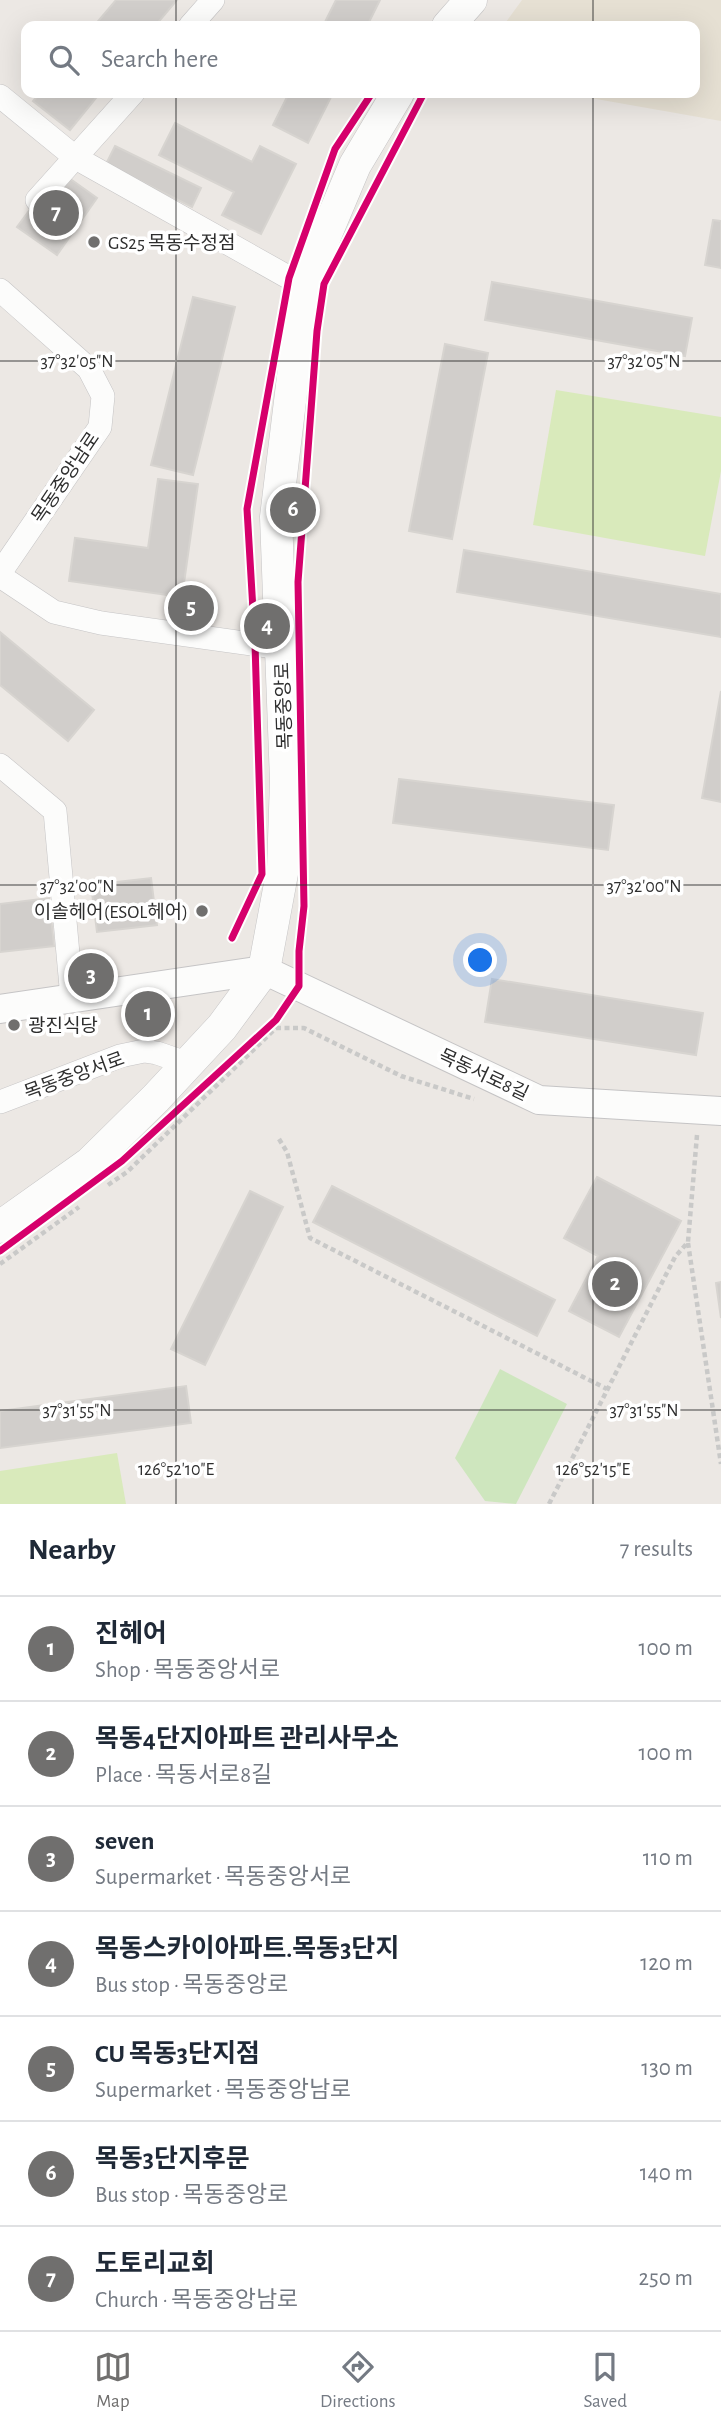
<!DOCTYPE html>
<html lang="en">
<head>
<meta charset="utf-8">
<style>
  :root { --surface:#fff; --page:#f6f6f7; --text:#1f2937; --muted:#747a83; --line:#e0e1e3; --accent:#706f6e }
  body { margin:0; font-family:"Alegreya Sans","Noto Sans KR",sans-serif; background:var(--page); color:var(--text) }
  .you { position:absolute; left:481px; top:961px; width:24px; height:24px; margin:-18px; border:5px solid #fff; border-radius:50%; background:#1a73e8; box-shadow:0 0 0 10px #1a73e833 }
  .badge { display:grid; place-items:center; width:46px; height:46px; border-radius:50%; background:var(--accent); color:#fff; font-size:23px; font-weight:700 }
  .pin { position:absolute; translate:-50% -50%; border:4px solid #fff; box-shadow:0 2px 7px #0006 }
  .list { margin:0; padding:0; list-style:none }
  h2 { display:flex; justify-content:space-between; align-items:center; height:91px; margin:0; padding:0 28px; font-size:30px }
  h2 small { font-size:23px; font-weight:400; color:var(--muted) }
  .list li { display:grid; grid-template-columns:46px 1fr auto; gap:21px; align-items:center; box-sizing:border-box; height:105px; padding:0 28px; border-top:2px solid var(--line) }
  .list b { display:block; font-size:26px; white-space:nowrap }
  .list p { margin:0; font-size:23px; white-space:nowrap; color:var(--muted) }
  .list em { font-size:23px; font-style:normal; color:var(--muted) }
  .icon { flex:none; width:38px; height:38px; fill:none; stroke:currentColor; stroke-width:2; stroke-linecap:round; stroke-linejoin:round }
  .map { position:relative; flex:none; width:721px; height:1504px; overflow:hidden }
  .search { position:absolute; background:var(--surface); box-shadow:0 7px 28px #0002; left:21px; right:21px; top:21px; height:77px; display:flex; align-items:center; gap:18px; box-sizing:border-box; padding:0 24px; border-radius:14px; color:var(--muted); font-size:26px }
  .sheet { height:826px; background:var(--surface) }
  nav { display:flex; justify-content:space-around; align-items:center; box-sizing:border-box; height:98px; border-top:2px solid var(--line); background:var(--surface); font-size:19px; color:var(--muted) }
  nav a { display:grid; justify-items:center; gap:4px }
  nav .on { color:var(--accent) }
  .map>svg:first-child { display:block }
  .education { fill:#e6e0d3 }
  .green { fill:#cee6be }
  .pitch { fill:#d9eabb }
  .building { fill:#d1cecb; stroke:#d7d4d0; stroke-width:2 }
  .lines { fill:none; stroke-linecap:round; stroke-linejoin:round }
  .minor-casing { stroke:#c5c4c5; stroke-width:24 }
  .tertiary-casing { stroke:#c5c4c5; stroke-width:30 }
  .secondary-casing { stroke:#c5c4c5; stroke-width:33 }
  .path { stroke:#c9c9c8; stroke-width:4.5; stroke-dasharray:5 3.5; stroke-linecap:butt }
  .minor { stroke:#fcfcfb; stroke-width:23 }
  .tertiary { stroke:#fcfcfb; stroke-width:28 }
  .secondary { stroke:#fcfcfb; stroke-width:32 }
  .cycleway-casing { stroke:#fff; stroke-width:11 }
  .cycleway { stroke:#d6006c; stroke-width:7 }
  .ticks { fill:none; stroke:#2e2e2e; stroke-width:2; stroke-opacity:0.45 }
  .poi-dot { fill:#706f6e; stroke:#fff; stroke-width:2.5 }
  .labels { text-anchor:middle; stroke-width:7; stroke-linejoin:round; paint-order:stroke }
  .poi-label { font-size:19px; fill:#2e2e2e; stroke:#fff; text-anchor:start }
  .street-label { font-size:19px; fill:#2e2e2e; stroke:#fff }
  .ticks-label { font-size:18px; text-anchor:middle; fill:#2e2e2e; stroke:#fff; stroke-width:7; stroke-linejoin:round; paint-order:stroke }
</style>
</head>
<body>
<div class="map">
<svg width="721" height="1504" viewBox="0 0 721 1504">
  <rect width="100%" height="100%" fill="#ece8e4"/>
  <!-- education -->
  <polygon class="education" points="522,0 721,0 721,121 562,93 695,93 695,26 503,26"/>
  <!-- green -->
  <polygon class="green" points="500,1369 567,1404 516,1504 485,1501 455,1458"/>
  <!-- pitch -->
  <g class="pitch">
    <polygon points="556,390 721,417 721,471 705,556 533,525"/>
    <polygon points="117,1453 126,1504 0,1504 0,1471"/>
  </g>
  <!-- building -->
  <g class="building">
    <polygon points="116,0 177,0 155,26 94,26"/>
    <polygon points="336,0 380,0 367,26 323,26"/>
    <polygon points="40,93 100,93 70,130 33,101"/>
    <polygon points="289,93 333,93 308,143 273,125"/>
    <polygon points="175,123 252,162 260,146 296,164 261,234 222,215 234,192 159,155"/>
    <polygon points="115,146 201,188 192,207 106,164"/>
    <polygon points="69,178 97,198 57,255 17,227 37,200"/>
    <polygon points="713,220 721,221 721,268 705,265"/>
    <polygon points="492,282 692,318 685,356 485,320"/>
    <polygon points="193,297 235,307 193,475 151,465"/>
    <polygon points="445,344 488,353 452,539 409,531"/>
    <polygon points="158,479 198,484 182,597 69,581 75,538 148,548"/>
    <polygon points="464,550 721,594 721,637 457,592"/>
    <polygon points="0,632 94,710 68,741 0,685"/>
    <polygon points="721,691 721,802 702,798"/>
    <polygon points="399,779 614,805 608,850 393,823"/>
    <polygon points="151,878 157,925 97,932 91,885"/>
    <polygon points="49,898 54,946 0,952 0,904"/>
    <polygon points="492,979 703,1013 696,1055 485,1022"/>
    <polygon points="597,1177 681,1221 619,1337 569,1311 598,1256 564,1238"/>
    <polygon points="332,1186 555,1300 537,1336 313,1222"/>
    <polygon points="250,1191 283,1207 205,1365 171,1349"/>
    <polygon points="721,1282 721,1318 716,1283"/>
    <polygon points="186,1386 191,1423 0,1448 0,1411"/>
  </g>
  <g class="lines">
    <defs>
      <g id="minor">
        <polyline points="190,26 213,0"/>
        <polyline points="0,96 76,158 304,286"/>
        <polyline points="37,200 133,93"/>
        <polyline points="0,290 89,369 103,396 100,427 0,573"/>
        <polyline points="0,576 54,612 101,623 281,648"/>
        <polyline points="0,765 55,811 72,998"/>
        <polyline points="0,1102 120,1056 144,1051 157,1053 189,1064"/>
      </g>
      <polyline id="tertiary" points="0,1009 264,970 539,1100 721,1111"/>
      <g id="secondary">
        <polyline points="448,26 471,0"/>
        <polyline points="0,1227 90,1163 156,1098 222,1027 264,970 283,868 286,781 276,517 304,286 355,165 398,93"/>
      </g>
    </defs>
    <!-- minor casing -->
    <use href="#minor" class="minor-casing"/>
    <!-- tertiary casing -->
    <use href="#tertiary" class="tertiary-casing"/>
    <!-- secondary casing -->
    <use href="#secondary" class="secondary-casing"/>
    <!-- path -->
    <g class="path">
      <polyline points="276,1028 304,1028 401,1076 474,1099"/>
      <polyline points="279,1139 287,1152 310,1238 607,1389"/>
      <polyline points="108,1185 127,1172 276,1028 276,1020"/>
      <polyline points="688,1243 721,1464"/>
      <polyline points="0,1264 79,1207"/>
      <polyline points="549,1504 675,1257 688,1242 697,1135"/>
    </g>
    <!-- minor -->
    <use href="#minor" class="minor"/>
    <!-- tertiary -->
    <use href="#tertiary" class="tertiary"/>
    <!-- secondary -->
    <use href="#secondary" class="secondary"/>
    <defs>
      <g id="cycleway">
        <polyline points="232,938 262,874 255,644 247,509 289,278 335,149 372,93"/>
        <polyline points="0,1251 122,1161 276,1020 299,986 299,951 304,906 298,582 317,331 324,284 424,93"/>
      </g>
    </defs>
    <!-- cycleway casing -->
    <use href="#cycleway" class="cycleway-casing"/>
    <!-- cycleway -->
    <use href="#cycleway" class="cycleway"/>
  </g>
  <!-- ticks -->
  <path class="ticks" d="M176 0V26M593 0V26M176 93V1504M593 93V1504M0 361H721M0 885H721M0 1410H721"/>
  <!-- markers -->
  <g class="poi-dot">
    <circle cx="94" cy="242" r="7"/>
    <circle cx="202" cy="911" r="7"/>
    <circle cx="14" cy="1025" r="7"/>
  </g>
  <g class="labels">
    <!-- poi labels -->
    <g class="poi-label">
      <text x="108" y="249">GS25 목동수정점</text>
      <text x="188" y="918" text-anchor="end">이솔헤어(ESOL헤어)</text>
      <text x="28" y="1032">광진식당</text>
    </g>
    <!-- street labels -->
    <g class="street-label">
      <text transform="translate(65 477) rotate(-56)" y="7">목동중앙남로</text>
      <text transform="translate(283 706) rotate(-92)" y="7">목동중앙로</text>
      <text transform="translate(484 1074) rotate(25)" y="7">목동서로8길</text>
      <text transform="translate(74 1075) rotate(-20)" y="7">목동중앙서로</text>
    </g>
  </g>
  <g class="ticks-label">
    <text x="77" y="367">37°32'05"N</text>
    <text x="644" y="367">37°32'05"N</text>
    <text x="77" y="892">37°32'00"N</text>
    <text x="644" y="892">37°32'00"N</text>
    <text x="77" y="1416">37°31'55"N</text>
    <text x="644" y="1416">37°31'55"N</text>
    <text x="176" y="1475">126°52'10"E</text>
    <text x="593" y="1475">126°52'15"E</text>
  </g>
</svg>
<div class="you"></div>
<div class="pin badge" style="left:148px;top:1014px">1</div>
<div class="pin badge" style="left:615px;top:1284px">2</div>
<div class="pin badge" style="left:91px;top:976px">3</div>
<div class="pin badge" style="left:267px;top:626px">4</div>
<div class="pin badge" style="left:191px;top:608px">5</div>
<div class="pin badge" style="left:293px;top:510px">6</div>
<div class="pin badge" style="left:56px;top:213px">7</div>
<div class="search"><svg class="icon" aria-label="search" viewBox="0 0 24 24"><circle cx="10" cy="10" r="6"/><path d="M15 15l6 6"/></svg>Search here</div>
</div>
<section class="sheet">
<h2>Nearby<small>7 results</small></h2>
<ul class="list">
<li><span class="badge">1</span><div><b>진헤어</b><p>Shop · 목동중앙서로</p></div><em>100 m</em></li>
<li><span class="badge">2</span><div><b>목동4단지아파트 관리사무소</b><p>Place · 목동서로8길</p></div><em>100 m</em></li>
<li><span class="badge">3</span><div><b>seven</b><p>Supermarket · 목동중앙서로</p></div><em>110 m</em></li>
<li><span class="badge">4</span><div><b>목동스카이아파트.목동3단지</b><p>Bus stop · 목동중앙로</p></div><em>120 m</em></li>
<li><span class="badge">5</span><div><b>CU 목동3단지점</b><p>Supermarket · 목동중앙남로</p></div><em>130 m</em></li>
<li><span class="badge">6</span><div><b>목동3단지후문</b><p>Bus stop · 목동중앙로</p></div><em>140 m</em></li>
<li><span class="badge">7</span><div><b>도토리교회</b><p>Church · 목동중앙남로</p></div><em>250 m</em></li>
</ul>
</section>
<nav>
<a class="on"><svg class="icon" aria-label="map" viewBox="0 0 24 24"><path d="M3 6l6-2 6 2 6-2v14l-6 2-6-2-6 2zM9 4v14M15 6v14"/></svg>Map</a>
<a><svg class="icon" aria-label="directions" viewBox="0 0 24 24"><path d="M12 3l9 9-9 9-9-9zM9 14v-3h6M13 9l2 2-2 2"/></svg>Directions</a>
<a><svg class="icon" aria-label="saved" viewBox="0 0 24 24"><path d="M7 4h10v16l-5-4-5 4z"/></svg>Saved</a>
</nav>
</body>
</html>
